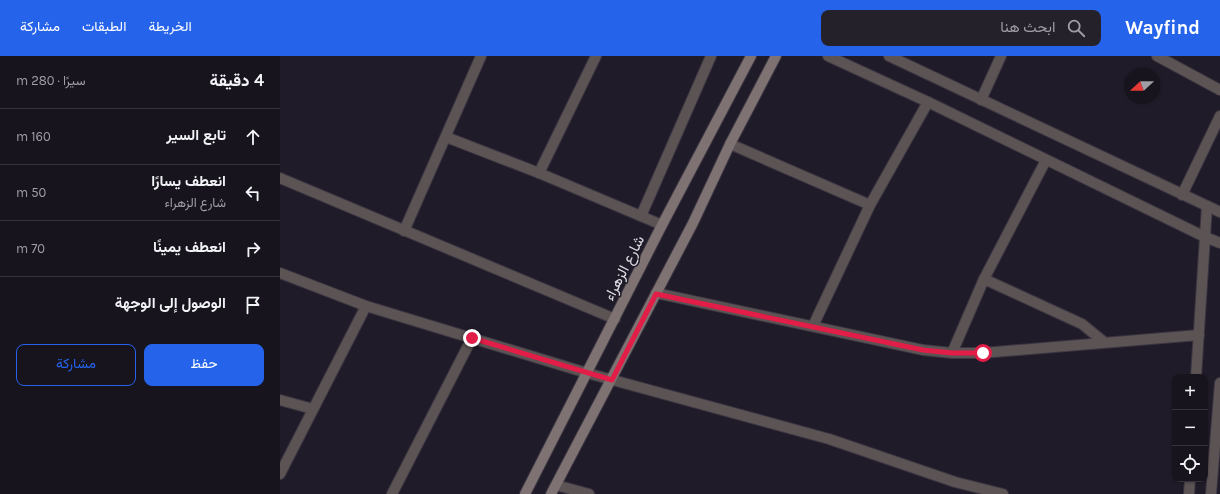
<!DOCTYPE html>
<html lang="ar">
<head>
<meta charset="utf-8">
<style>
  :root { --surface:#18141e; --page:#25212b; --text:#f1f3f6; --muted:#9f9ea4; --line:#36333c; --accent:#2563eb }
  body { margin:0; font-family:Karla,Vazirmatn,sans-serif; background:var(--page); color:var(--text); direction:rtl }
  .controls { position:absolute; right:12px; bottom:12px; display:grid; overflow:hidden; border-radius:8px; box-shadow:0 1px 3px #0004 }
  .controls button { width:36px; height:36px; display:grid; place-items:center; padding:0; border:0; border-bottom:1px solid var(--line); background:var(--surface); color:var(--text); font:20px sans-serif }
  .compass { position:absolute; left:844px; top:12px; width:36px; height:36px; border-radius:50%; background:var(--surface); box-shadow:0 1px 3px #0004; rotate:249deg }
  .stop { position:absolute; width:12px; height:12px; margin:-9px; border:3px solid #e11d48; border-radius:50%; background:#fff }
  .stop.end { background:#e11d48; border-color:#fff; box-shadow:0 1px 4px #0008 }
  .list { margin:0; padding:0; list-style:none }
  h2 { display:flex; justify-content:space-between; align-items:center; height:52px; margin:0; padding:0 16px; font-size:17px }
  h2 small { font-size:13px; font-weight:400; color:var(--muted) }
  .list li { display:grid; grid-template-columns:26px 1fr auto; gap:12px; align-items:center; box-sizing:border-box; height:56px; padding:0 16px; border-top:1px solid var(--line) }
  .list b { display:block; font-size:15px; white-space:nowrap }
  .list p { margin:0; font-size:13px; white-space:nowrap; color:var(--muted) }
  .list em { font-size:13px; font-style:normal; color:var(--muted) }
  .actions { display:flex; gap:8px; padding:12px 16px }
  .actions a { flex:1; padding:9px 0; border:1px solid var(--accent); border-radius:8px; text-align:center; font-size:14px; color:var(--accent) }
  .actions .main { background:var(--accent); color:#fff }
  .icon { flex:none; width:22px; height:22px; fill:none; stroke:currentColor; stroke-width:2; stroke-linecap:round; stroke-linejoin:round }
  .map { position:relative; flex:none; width:940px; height:438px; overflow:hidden; direction:ltr }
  header { display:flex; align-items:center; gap:24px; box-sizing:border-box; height:56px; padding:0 20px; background:var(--accent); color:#fff }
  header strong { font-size:19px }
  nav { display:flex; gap:22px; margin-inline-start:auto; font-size:14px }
  .search { width:280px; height:36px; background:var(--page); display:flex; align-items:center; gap:10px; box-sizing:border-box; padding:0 14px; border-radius:8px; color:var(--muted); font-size:15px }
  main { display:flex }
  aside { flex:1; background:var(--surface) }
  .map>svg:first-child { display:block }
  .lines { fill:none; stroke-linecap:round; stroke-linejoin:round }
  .minor-casing { stroke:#3b3642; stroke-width:12 }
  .tertiary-casing { stroke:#3b3642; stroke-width:12 }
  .secondary-casing { stroke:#3b3642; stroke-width:12 }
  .minor { stroke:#5c5354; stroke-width:10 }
  .tertiary { stroke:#5c5354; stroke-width:10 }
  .secondary { stroke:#7f7273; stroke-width:10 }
  .route { stroke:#e11d48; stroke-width:5 }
  .labels { text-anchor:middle; stroke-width:3; stroke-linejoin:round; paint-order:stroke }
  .street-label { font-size:15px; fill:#dfdce4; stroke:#201b28 }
</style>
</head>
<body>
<header>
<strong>Wayfind</strong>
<div class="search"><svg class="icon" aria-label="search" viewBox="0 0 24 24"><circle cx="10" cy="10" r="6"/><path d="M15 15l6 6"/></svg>ابحث هنا</div>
<nav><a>الخريطة</a><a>الطبقات</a><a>مشاركة</a></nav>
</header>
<main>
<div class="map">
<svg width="940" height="438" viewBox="0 0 940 438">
  <rect width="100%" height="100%" fill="#201b28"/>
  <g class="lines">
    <defs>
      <g id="minor">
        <polyline points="877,0 940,34"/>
        <polyline points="701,44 721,0"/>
        <polyline points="166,81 259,117 382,169"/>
        <polyline points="450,88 590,149"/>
        <polyline points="259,117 316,0"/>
        <polyline points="0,122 335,263"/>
        <polyline points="902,139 940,60"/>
        <polyline points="361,160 431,0"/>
        <polyline points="124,175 201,0"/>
        <polyline points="0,217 86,250 307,317 549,383 675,426 723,438"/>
        <polyline points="704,223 802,268 824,286"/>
        <polyline points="376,237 643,294 672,297 703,297 919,279"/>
        <polyline points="533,270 590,149 648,46"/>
        <polyline points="672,297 704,223 766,104"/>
        <polyline points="916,321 927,150"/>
        <polyline points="0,344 33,353"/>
        <polyline points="0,418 86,250"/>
        <polyline points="276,429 309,438"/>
        <polyline points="112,438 192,282"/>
        <polyline points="909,438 910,423"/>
        <polyline points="931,438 940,327"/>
      </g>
      <g id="tertiary">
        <polyline points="548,0 648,46 925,181 940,187"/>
        <polyline points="609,0 940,156"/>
      </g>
      <g id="secondary">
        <polyline points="245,438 382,169 471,0"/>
        <polyline points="271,438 413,167 450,88 496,0"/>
      </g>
    </defs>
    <!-- minor casing -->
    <use href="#minor" class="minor-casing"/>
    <!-- tertiary casing -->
    <use href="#tertiary" class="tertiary-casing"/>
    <!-- secondary casing -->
    <use href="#secondary" class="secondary-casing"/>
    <!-- minor -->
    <use href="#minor" class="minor"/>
    <!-- tertiary -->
    <use href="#tertiary" class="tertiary"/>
    <!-- secondary -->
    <use href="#secondary" class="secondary"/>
  </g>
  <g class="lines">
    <!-- route -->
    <polyline class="route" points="192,282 332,324 376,238 643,294 672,297 703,297"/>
  </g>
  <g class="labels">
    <!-- street labels -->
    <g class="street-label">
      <text transform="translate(344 212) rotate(-63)" y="5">شارع الزهراء</text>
    </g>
  </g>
</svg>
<div class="controls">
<button>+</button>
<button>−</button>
<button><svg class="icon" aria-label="locate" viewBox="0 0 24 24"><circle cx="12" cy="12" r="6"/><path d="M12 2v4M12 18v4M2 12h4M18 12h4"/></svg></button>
</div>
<svg class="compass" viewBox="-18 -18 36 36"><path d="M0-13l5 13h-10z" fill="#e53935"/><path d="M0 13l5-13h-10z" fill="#9f9ea4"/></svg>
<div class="stop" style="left:703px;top:297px"></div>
<div class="stop end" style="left:192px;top:282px"></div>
</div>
<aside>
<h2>4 دقيقة<small>سيرًا · 280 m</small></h2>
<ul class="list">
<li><svg class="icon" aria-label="ahead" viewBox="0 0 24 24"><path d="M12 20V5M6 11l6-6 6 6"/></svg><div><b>تابع السير</b></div><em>160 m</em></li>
<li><svg class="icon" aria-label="left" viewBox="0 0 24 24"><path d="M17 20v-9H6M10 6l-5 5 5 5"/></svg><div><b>انعطف يسارًا</b><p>شارع الزهراء</p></div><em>50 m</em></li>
<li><svg class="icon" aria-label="right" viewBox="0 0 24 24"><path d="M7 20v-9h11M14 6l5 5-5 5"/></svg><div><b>انعطف يمينًا</b></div><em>70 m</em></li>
<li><svg class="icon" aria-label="arrive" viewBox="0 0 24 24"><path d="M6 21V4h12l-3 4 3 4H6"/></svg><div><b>الوصول إلى الوجهة</b></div></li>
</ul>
<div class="actions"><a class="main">حفظ</a><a>مشاركة</a></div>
</aside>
</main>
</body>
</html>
